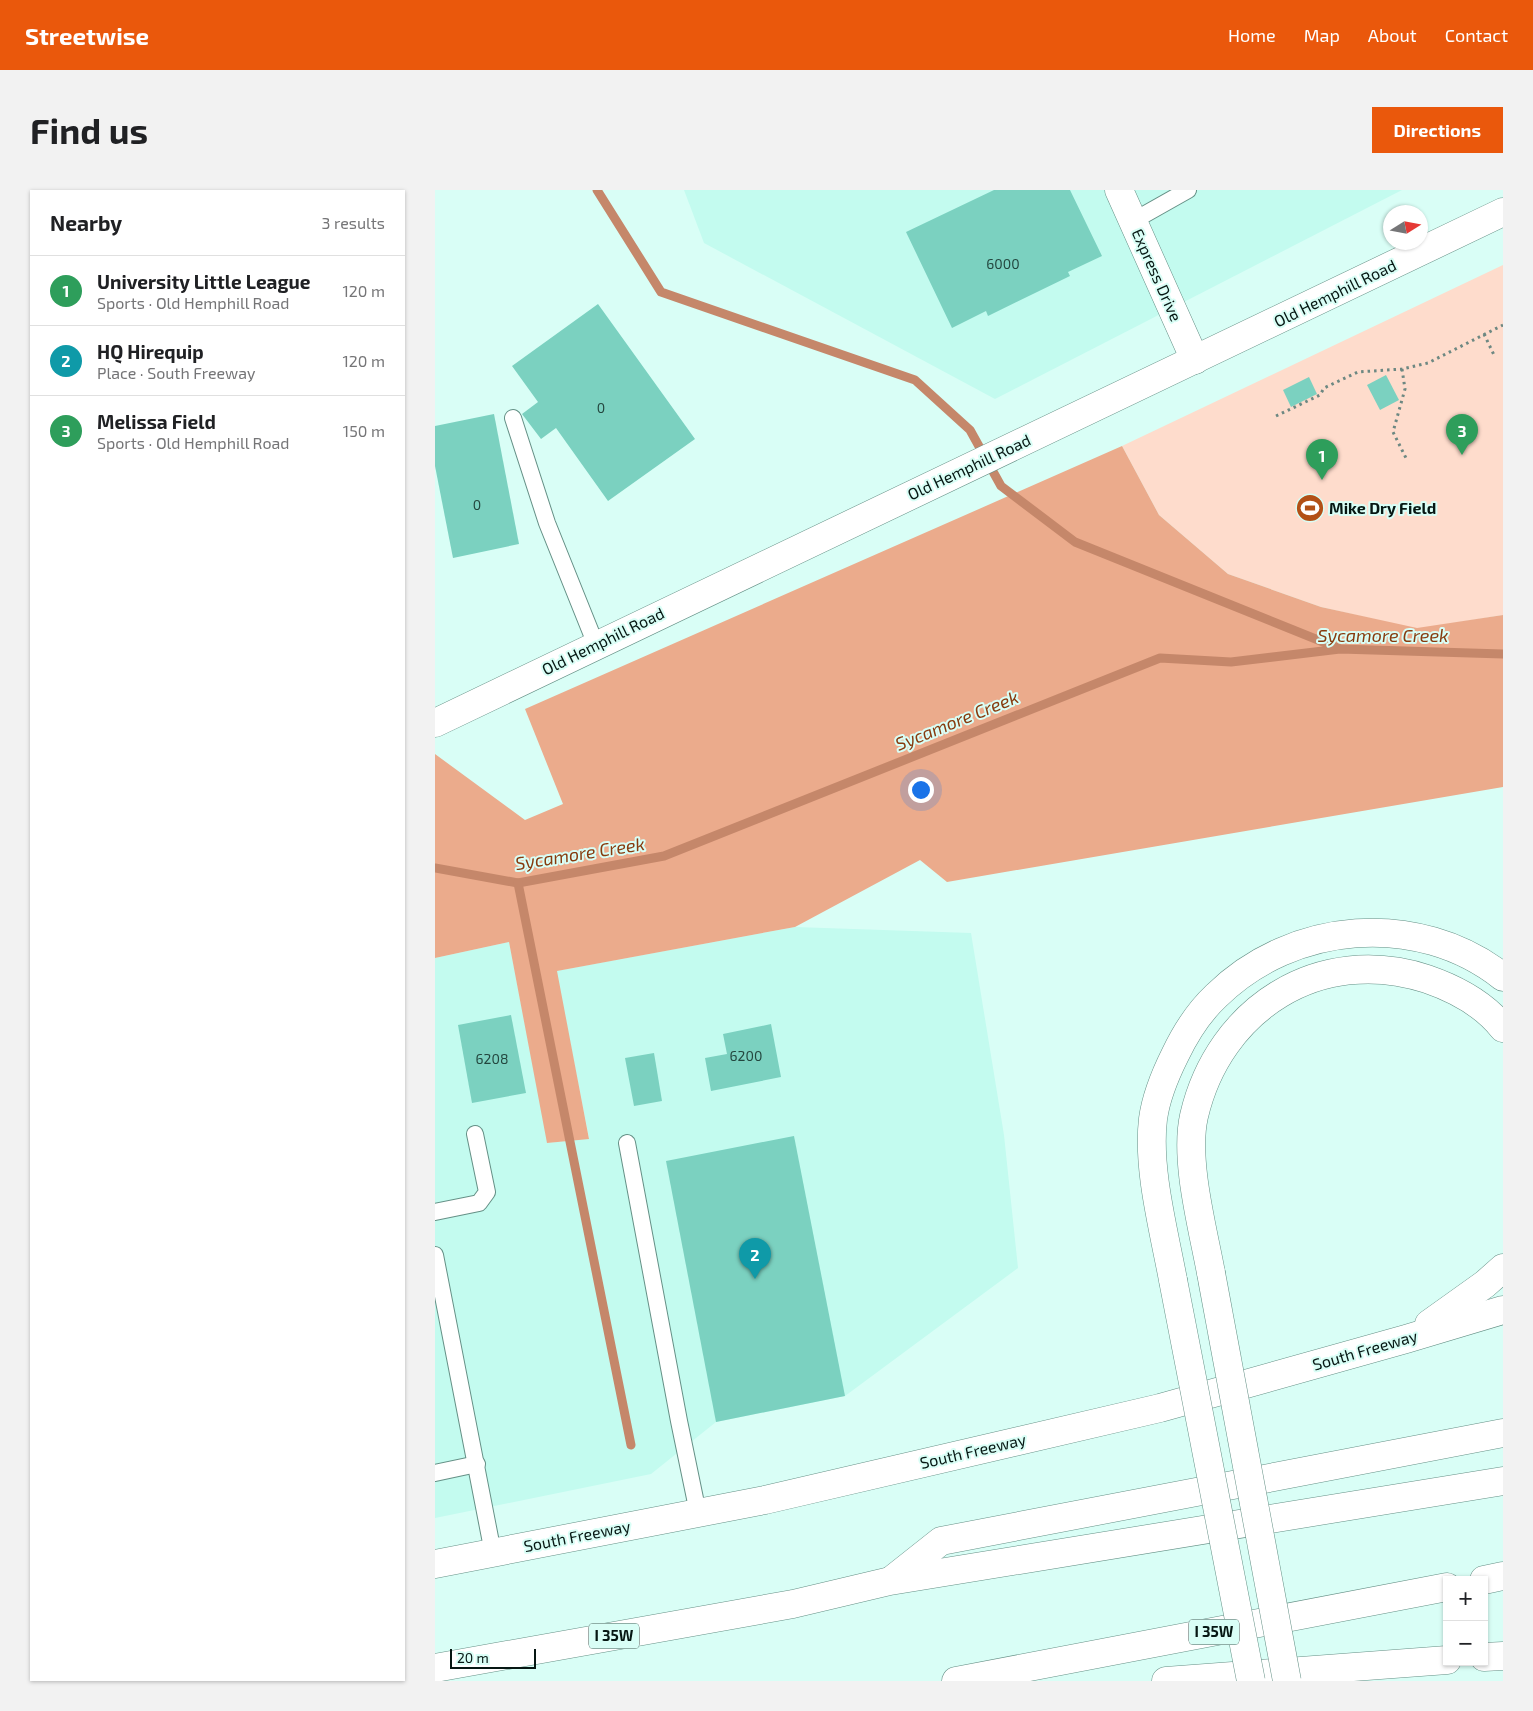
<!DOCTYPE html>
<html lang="en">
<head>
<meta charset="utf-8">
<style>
  :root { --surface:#fff; --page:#f2f2f2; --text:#202124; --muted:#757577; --line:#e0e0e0; --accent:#ea580c }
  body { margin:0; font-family:"Exo 2",sans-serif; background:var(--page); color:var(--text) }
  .controls { position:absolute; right:15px; bottom:15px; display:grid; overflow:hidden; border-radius:0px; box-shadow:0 1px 4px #0004 }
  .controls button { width:45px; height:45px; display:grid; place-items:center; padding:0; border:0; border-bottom:1px solid var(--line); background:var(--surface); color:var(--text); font:25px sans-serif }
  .compass { position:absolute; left:948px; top:15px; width:45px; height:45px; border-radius:50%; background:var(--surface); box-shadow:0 1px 4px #0004; rotate:79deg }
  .scale { position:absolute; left:15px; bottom:12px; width:86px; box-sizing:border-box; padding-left:5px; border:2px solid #061713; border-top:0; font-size:14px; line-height:18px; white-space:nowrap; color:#061713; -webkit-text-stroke:4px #d9fef6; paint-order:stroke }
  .you { position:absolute; left:485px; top:599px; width:18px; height:18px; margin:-12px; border:4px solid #fff; border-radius:50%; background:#1a73e8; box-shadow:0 0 0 8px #1a73e833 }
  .badge { display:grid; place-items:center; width:32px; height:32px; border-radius:50%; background:var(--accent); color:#fff; font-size:16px; font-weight:700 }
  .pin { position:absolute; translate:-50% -41px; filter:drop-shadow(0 1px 2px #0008) }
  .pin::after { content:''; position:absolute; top:26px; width:18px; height:15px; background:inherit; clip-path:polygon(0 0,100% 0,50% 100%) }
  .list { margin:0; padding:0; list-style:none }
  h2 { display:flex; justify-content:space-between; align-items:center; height:65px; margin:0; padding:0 20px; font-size:21px }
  h2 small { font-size:16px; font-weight:400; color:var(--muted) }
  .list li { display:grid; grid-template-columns:32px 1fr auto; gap:15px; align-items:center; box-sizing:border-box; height:70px; padding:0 20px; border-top:1px solid var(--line) }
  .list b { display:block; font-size:19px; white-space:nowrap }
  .list p { margin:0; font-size:16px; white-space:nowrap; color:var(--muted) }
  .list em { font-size:16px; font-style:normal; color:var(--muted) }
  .map { position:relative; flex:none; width:1068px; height:1491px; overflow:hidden; border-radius:0px }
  header { display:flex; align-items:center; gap:30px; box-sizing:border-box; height:70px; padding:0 25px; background:var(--accent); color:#fff }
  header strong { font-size:24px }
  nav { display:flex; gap:28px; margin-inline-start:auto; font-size:18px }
  .intro { display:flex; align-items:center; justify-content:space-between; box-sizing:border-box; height:120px; padding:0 30px }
  h1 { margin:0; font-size:35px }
  .button { padding:12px 22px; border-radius:0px; background:var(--accent); color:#fff; font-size:18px; font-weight:700 }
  main { display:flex; gap:30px; padding:0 30px }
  aside { flex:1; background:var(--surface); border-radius:0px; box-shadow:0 1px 4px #0004 }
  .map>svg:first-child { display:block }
  .built { fill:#c3fbef }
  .green { fill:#fedccc }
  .forest { fill:#ebab8c }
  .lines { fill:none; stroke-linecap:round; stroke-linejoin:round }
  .stream { stroke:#c5876a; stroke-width:9 }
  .building { fill:#7bd1c0 }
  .lane-casing { stroke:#659086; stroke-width:18 }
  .street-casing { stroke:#659086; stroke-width:29 }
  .secondary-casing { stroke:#659086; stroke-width:29 }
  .highway-casing { stroke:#659086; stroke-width:29 }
  .path { stroke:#6d8882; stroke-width:3; stroke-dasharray:2.5 4; stroke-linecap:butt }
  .lane { stroke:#fff; stroke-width:16 }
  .street { stroke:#fff; stroke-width:28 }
  .secondary { stroke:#fff; stroke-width:28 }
  .highway { stroke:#fff; stroke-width:28 }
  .secondary-bridge-casing { stroke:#659086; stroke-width:29; stroke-linecap:butt }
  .secondary-bridge { stroke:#fff; stroke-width:28 }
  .labels { text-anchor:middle; stroke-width:4; stroke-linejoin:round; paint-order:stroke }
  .number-label { font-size:14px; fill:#23463e }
  .shield { fill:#d9fef6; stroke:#455c57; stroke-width:1 }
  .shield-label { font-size:15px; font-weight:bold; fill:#061713 }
  .street-label { font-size:16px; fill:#061713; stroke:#d9fef6 }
  .poi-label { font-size:16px; font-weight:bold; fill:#061713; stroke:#d9fef6; text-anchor:start }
  .water-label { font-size:18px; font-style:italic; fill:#873b0e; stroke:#d9fef6 }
</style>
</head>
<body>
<header>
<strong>Streetwise</strong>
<nav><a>Home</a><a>Map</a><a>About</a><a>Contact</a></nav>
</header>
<div class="intro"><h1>Find us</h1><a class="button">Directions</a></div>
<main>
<aside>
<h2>Nearby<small>3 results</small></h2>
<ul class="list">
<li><span class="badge" style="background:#2e9e5b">1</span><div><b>University Little League</b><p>Sports · Old Hemphill Road</p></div><em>120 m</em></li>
<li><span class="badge" style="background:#0f9aa8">2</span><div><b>HQ Hirequip</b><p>Place · South Freeway</p></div><em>120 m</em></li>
<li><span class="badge" style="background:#2e9e5b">3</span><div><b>Melissa Field</b><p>Sports · Old Hemphill Road</p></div><em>150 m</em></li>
</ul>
</aside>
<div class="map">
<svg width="1068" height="1491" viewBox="0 0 1068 1491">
  <rect width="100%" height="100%" fill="#d9fef6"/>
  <!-- built -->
  <g class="built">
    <polygon points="249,0 967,0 560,209 269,53"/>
    <polygon points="360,737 536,743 569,945 583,1078 410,1206 281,1232 216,1284 0,1328 0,768 74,752 113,953 154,948 121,781"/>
  </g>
  <!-- green -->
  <polygon class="green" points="1068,75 1068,425 982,439 886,417 793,384 724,325 687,256"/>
  <!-- forest -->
  <polygon class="forest" points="687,256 724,325 793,384 886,417 982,438 1068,425 1068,597 512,692 485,670 360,737 122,781 154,949 112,953 74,752 0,768 0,564 90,630 128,614 90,519"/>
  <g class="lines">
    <!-- stream -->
    <g class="stream">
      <polyline points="162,0 226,102 480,190 535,240 566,296 640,352 903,458"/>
      <polyline points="0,678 83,693 229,666 725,468 796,472 905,459 1068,464"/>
      <polyline points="83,693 196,1255"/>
    </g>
  </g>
  <!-- building -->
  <g class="building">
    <polygon points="559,0 635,0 667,66 633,82 635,86 553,126 551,121 517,138 471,42"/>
    <polygon points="163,114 260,249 173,311 121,238 106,249 87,224 103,212 77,176"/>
    <polygon points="951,185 964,210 945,220 932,195"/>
    <polygon points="874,187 882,204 856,217 848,200"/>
    <polygon points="59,224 84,354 18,368 0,276 0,236"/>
    <polygon points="76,825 91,903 37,913 23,835"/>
    <polygon points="336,834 346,887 276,901 270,868 292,864 288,844"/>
    <polygon points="219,863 227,911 199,916 190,868"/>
    <polygon points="359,946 410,1206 281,1232 231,971"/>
  </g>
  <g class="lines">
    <defs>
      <g id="lane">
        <polyline points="698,31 753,0"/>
        <polyline points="78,228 112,333 161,455"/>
        <polyline points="192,953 244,1231 263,1323"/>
        <polyline points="0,1022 44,1013 52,1002 40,944"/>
        <polyline points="0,1065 58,1363"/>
        <polyline points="0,1283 42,1274"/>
      </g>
      <g id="street">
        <polyline points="684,0 760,170"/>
        <polyline points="0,533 1068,22"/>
      </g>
      <g id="secondary">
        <path d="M776 1083C768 1039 749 970 759 926 784 818 885 754 992 789 1021 799 1049 814 1068 838"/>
        <path d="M738 1090C729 1041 712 979 718 929 721 907 730 885 740 865 750 844 764 822 781 806 857 731 983 720 1068 787"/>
        <polyline points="994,1134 1050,1094 1068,1078"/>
        <polyline points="0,1374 330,1310 725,1218 971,1149 1068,1120"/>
      </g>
      <g id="highway">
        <polyline points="458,1389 506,1351 1068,1243"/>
        <polyline points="1049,1390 1068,1386"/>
        <polyline points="1049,1467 1068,1466"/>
        <polyline points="0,1478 358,1414 455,1391 1068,1291"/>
        <polyline points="521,1491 1012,1397"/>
        <polyline points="731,1491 1012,1470"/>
      </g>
    </defs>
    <!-- lane casing -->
    <use href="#lane" class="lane-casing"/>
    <!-- street casing -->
    <use href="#street" class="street-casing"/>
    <!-- secondary casing -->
    <use href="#secondary" class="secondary-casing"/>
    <!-- highway casing -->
    <use href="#highway" class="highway-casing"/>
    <!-- path -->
    <g class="path">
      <polyline points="1049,144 1059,165"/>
      <polyline points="967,179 970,199 958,242 971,268"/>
      <polyline points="841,226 885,205 889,198 923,182 967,179 993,173 1068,135"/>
    </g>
    <!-- lane -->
    <use href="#lane" class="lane"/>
    <!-- street -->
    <use href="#street" class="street"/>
    <!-- secondary -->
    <use href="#secondary" class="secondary"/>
    <!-- highway -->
    <use href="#highway" class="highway"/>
    <defs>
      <g id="secondary-bridge">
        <polyline points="776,1083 852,1491"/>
        <polyline points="738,1090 816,1491"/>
      </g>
    </defs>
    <!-- secondary-bridge casing -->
    <use href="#secondary-bridge" class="secondary-bridge-casing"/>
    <!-- secondary-bridge -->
    <use href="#secondary-bridge" class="secondary-bridge"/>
  </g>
  <!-- icons -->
  <defs>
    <symbol id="stadium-disc" viewBox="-11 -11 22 22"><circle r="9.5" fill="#b25016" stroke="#d9fef6"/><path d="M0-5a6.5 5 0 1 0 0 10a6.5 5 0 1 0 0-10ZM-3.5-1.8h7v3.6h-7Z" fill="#fff"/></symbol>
  </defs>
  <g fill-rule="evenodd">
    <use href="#stadium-disc" x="859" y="302" width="32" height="32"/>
  </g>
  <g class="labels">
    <!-- number labels -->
    <g class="number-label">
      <text x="568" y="79">6000</text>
      <text x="166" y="223">0</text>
      <text x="42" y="320">0</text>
      <text x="311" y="871">6200</text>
      <text x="57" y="874">6208</text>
    </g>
    <!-- shield labels -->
    <g class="shield">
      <rect x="754" y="1429.5" width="50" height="25" rx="4"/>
      <rect x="154" y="1433.5" width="50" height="25" rx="4"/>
    </g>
    <g class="shield-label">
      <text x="779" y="1447">I 35W</text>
      <text x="179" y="1451">I 35W</text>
    </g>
    <!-- street labels -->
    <g class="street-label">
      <text transform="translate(722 85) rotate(66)" y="6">Express Drive</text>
      <text transform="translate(900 103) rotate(-26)" y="6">Old Hemphill Road</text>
      <text transform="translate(534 277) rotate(-25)" y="6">Old Hemphill Road</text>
      <text transform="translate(168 451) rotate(-26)" y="6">Old Hemphill Road</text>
      <text transform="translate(930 1160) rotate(-16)" y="6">South Freeway</text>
      <text transform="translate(538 1261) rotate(-13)" y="6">South Freeway</text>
      <text transform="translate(142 1346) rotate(-11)" y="6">South Freeway</text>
    </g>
    <!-- poi labels -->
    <g class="poi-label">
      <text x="894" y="324">Mike Dry Field</text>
    </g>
    <!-- water labels -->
    <g class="water-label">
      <text x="948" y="452">Sycamore Creek</text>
      <text transform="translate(522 531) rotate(-22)" y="6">Sycamore Creek</text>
      <text transform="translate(145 664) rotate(-9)" y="6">Sycamore Creek</text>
    </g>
  </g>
</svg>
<div class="controls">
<button>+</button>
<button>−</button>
</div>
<svg class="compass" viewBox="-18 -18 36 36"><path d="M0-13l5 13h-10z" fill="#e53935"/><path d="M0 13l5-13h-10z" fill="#757577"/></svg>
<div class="scale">20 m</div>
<div class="you"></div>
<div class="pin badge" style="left:887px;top:290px;background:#2e9e5b">1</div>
<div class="pin badge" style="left:320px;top:1089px;background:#0f9aa8">2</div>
<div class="pin badge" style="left:1027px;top:265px;background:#2e9e5b">3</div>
</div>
</main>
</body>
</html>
